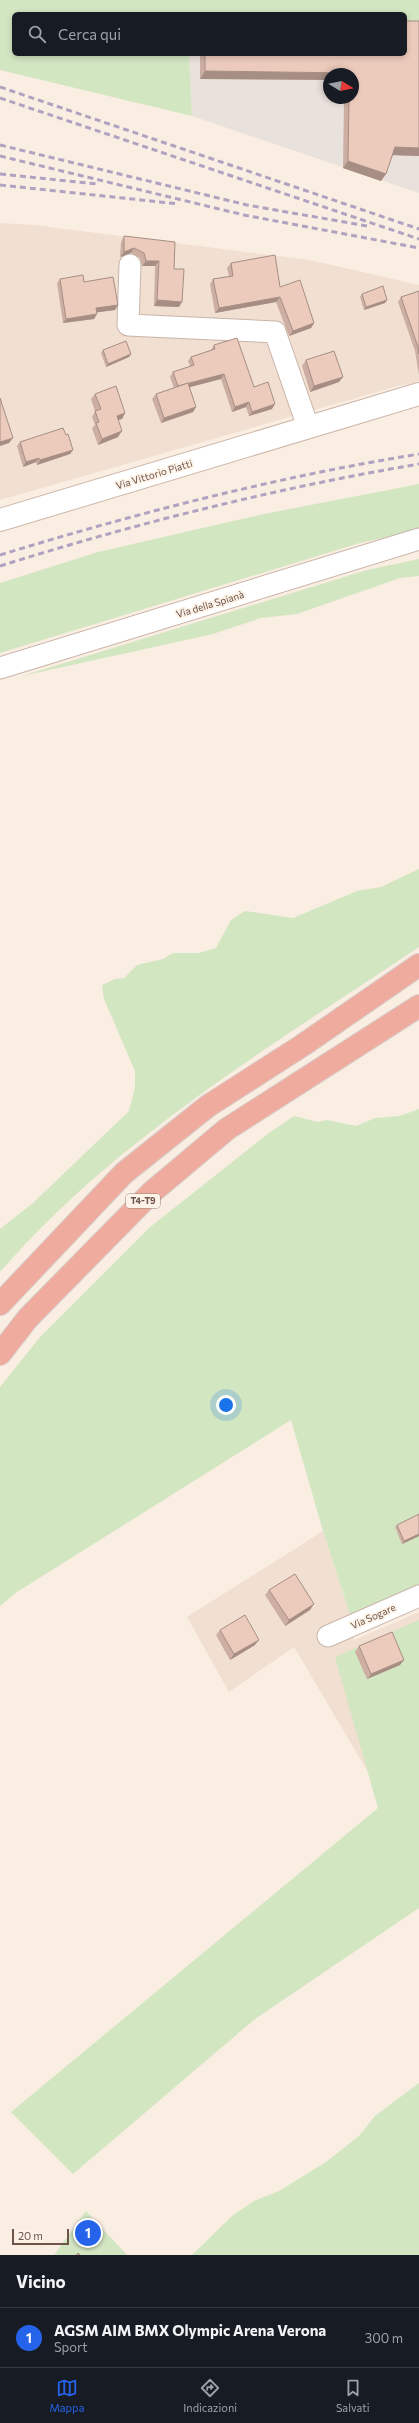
<!DOCTYPE html>
<html lang="it">
<head>
<meta charset="utf-8">
<style>
  :root { --surface:#171b24; --page:#242831; --text:#f1f3f6; --muted:#9ea1a6; --line:#363941; --accent:#2563eb }
  body { margin:0; font-family:Commissioner,sans-serif; background:var(--page); color:var(--text) }
  .compass { position:absolute; left:323px; top:68px; width:36px; height:36px; border-radius:50%; background:var(--surface); box-shadow:0 2px 6px #0003; rotate:100deg }
  .scale { position:absolute; left:12px; bottom:10px; width:57px; box-sizing:border-box; padding-left:4px; border:2px solid #6f544b; border-top:0; font-size:11px; line-height:14px; white-space:nowrap; color:#6f544b; -webkit-text-stroke:3px #fdf3e7; paint-order:stroke }
  .you { position:absolute; left:226px; top:1405px; width:14px; height:14px; margin:-10px; border:3px solid #fff; border-radius:50%; background:#1a73e8; box-shadow:0 0 0 6px #1a73e833 }
  .badge { display:grid; place-items:center; width:26px; height:26px; border-radius:50%; background:var(--accent); color:#fff; font-size:13px; font-weight:700 }
  .pin { position:absolute; translate:-50% -50%; border:2px solid #fff; box-shadow:0 1px 4px #0006 }
  .list { margin:0; padding:0; list-style:none }
  h2 { display:flex; justify-content:space-between; align-items:center; height:52px; margin:0; padding:0 16px; font-size:17px }
  h2 small { font-size:13px; font-weight:400; color:var(--muted) }
  .list li { display:grid; grid-template-columns:26px 1fr auto; gap:12px; align-items:center; box-sizing:border-box; height:60px; padding:0 16px; border-top:1px solid var(--line) }
  .list b { display:block; font-size:15px; white-space:nowrap }
  .list p { margin:0; font-size:13px; white-space:nowrap; color:var(--muted) }
  .list em { font-size:13px; font-style:normal; color:var(--muted) }
  .icon { flex:none; width:22px; height:22px; fill:none; stroke:currentColor; stroke-width:2; stroke-linecap:round; stroke-linejoin:round }
  .map { position:relative; flex:none; width:419px; height:2255px; overflow:hidden }
  .search { position:absolute; background:var(--surface); box-shadow:0 2px 6px #0003; left:12px; right:12px; top:12px; height:44px; display:flex; align-items:center; gap:10px; box-sizing:border-box; padding:0 14px; border-radius:6px; color:var(--muted); font-size:15px }
  .sheet { height:112px; background:var(--surface) }
  nav { display:flex; justify-content:space-around; align-items:center; box-sizing:border-box; height:56px; border-top:1px solid var(--line); background:var(--surface); font-size:11px; color:var(--muted) }
  nav a { display:grid; justify-items:center; gap:2px }
  nav .on { color:var(--accent) }
  .map>svg:first-child { display:block }
  .residential { fill:#f1dfd1 }
  .industrial { fill:#e9e1dc; fill-rule:evenodd }
  .green { fill:#d3e6c2 }
  .lines { fill:none; stroke-linecap:round; stroke-linejoin:round }
  .street-casing { stroke:#c9b5aa; stroke-width:23 }
  .secondary-casing { stroke:#ceb7aa; stroke-width:24 }
  .highway-casing { stroke:#d7cfcd; stroke-width:24 }
  .street { stroke:#fff; stroke-width:21 }
  .secondary { stroke:#fff; stroke-width:22 }
  .highway { stroke:#efab9d; stroke-width:22 }
  .rail { stroke:#b0a2c1; stroke-width:3; stroke-dasharray:6 4; stroke-linecap:butt }
  .wall { fill:#ccafa2 }
  .shaded-wall { fill:#a68e84 }
  .building { fill:#edcbbc; stroke:#a68e84 }
  .labels { text-anchor:middle; stroke-width:3.5; stroke-linejoin:round; paint-order:stroke }
  .shield { fill:#fdf3e7; stroke:#9a847a; stroke-width:1 }
  .shield-label { font-size:9px; font-weight:bold; fill:#6f544b }
  .street-label { font-size:10px; fill:#6f544b; stroke:#fdf3e7 }
</style>
</head>
<body>
<div class="map">
<svg width="419" height="2255" viewBox="0 0 419 2255">
  <rect width="100%" height="100%" fill="#faeee2"/>
  <!-- residential -->
  <g class="residential">
    <polygon points="0,223 34,225 310,260 419,285 419,382 398,386 0,500"/>
    <polygon points="323,1531 350,1615 354,1640 419,1612 419,1746 368,1772 294,1647 229,1692 187,1617"/>
  </g>
  <!-- industrial -->
  <path class="industrial" d="M419 27V193L192 116 189 54H405ZM329 74H353V98H329Z"/>
  <!-- green -->
  <g class="green">
    <polygon points="0,0 419,0 419,27 405,27 405,14 14,14 14,54 189,54 192,116 0,70"/>
    <polygon points="419,484 419,530 360,543 0,653 0,583 98,552 264,514"/>
    <polygon points="419,559 419,576 400,578 297,614 261,618 213,634 22,676 367,570"/>
    <path d="M419 869V947C273 1045 116 1138 0 1272V1229L33 1203 129 1111 135 1087V1071L104 999 102 985 115 979 124 978 137 965 163 959 173 953H199L216 948 231 920 245 911 293 918 357 891 381 887Z"/>
    <polygon points="419,1109 419,1585 350,1615 323,1531 291,1420 17,1592 0,1606 0,1387 40,1337 150,1227 269,1133 294,1116 318,1122 327,1120 356,1126 375,1118 400,1116"/>
    <polygon points="419,1620 419,1908 255,2019 73,2174 11,2112 378,1808 335,1657"/>
    <polygon points="419,2083 419,2255 192,2255 233,2215 254,2201 279,2191 326,2162 359,2136 375,2116"/>
    <polygon points="86,2211 127,2255 54,2255"/>
  </g>
  <g class="lines">
    <defs>
      <g id="street">
        <polyline points="130,265 128,325 275,332 308,427"/>
        <polyline points="0,668 419,539"/>
        <polyline points="328,1636 419,1596"/>
      </g>
      <polyline id="secondary" points="0,520 419,394"/>
      <g id="highway">
        <polyline points="0,1304 124,1173 208,1106 303,1045 419,965"/>
        <polyline points="0,1354 28,1318 152,1192 227,1129 419,1006"/>
      </g>
    </defs>
    <!-- street casing -->
    <use href="#street" class="street-casing"/>
    <!-- secondary casing -->
    <use href="#secondary" class="secondary-casing"/>
    <!-- highway casing -->
    <use href="#highway" class="highway-casing"/>
    <!-- street -->
    <use href="#street" class="street"/>
    <!-- secondary -->
    <use href="#secondary" class="secondary"/>
    <!-- highway -->
    <use href="#highway" class="highway"/>
    <!-- rail -->
    <g class="rail">
      <polyline points="0,87 419,229"/>
      <polyline points="0,98 419,239"/>
      <polyline points="0,145 247,205 367,226"/>
      <polyline points="0,156 244,215 419,248"/>
      <polyline points="0,174 97,184"/>
      <polyline points="0,185 179,204"/>
      <path d="M0 555C137 513 277 477 419 454"/>
      <path d="M0 566C137 523 277 488 419 464"/>
    </g>
  </g>
  <!-- wall -->
  <g class="wall">
    <polygon points="419,21 419,156 393,155 386,174 381,181 343,168 344,98 353,98 353,74 329,74 200,79 200,54 405,54"/>
    <polygon points="124,236 174,269 179,307 154,306 155,266 142,266 140,258 131,253 120,257 121,242"/>
    <polygon points="231,263 280,287 314,323 311,328 289,336 276,302 215,313 210,284 213,279 229,276 227,268"/>
    <polygon points="60,279 84,282 118,305 115,310 97,312 94,319 63,323 57,283"/>
    <polygon points="419,291 419,375 415,351 398,302 401,297"/>
    <polygon points="362,294 385,303 364,310 360,297"/>
    <polygon points="214,345 254,387 272,409 249,416 246,407 232,412 221,379 189,387 196,407 193,412 161,423 152,399 156,394 174,388 170,377 173,372 190,366 188,361 191,357 211,350"/>
    <polygon points="103,350 131,354 129,357 106,367 101,353"/>
    <polygon points="306,360 339,382 310,392 302,366"/>
    <polygon points="95,394 125,413 122,419 118,420 118,437 98,445 92,428 95,425 92,417 95,411 91,399"/>
    <polygon points="66,435 73,450 70,454 37,465 36,462 23,467 17,446 20,442"/>
    <polygon points="419,1514 419,1536 402,1544 395,1527 397,1525"/>
    <polygon points="269,1590 310,1610 285,1626 265,1595"/>
    <polygon points="220,1630 255,1645 230,1660 216,1635"/>
    <polygon points="359,1646 400,1665 367,1679 355,1652"/>
  </g>
  <!-- shaded-wall -->
  <g class="shaded-wall">
    <polygon points="205,71 350,73 349,74 329,74 329,80 200,79"/>
    <polygon points="395,147 419,148 419,156 390,155"/>
    <polygon points="348,161 386,174 381,181 343,168"/>
    <polygon points="134,248 131,253 120,257 124,252"/>
    <polygon points="146,261 159,261 155,266 142,266"/>
    <polygon points="280,297 276,302 215,313 219,308"/>
    <polygon points="157,300 182,302 179,307 154,306"/>
    <polygon points="387,300 385,303 364,310 366,307"/>
    <polygon points="118,305 115,310 93,313 96,308"/>
    <polygon points="97,314 94,319 63,323 66,319"/>
    <polygon points="314,323 311,328 289,336 293,331"/>
    <polygon points="131,354 129,357 106,367 108,364"/>
    <polygon points="224,374 221,379 175,391 178,386"/>
    <polygon points="343,377 339,382 310,392 314,386"/>
    <polygon points="249,402 246,407 232,412 235,407"/>
    <polygon points="275,404 272,409 249,416 252,412"/>
    <polygon points="196,407 193,412 161,423 164,418"/>
    <polygon points="125,413 122,419 113,422 117,416"/>
    <polygon points="122,431 118,437 98,445 102,439"/>
    <polygon points="13,438 9,443 0,446 0,442"/>
    <polygon points="73,450 70,454 37,465 40,460"/>
    <polygon points="39,458 36,462 23,467 26,462"/>
    <polygon points="419,1534 419,1536 402,1544 404,1541"/>
    <polygon points="314,1604 310,1610 285,1626 289,1620"/>
    <polygon points="259,1640 255,1645 230,1660 234,1654"/>
    <polygon points="404,1660 400,1665 367,1679 371,1674"/>
  </g>
  <!-- building -->
  <g class="building">
    <polygon points="405,21 419,21 419,148 395,147 386,174 348,161 349,98 353,98 353,74 350,74 350,73 205,71 205,54 405,54"/>
    <polygon points="124,236 175,242 174,269 184,269 182,302 157,300 159,261 146,261 144,253 134,248 124,252"/>
    <polygon points="275,255 280,287 300,280 314,323 293,331 280,297 219,308 213,279 233,276 231,263"/>
    <polygon points="83,275 84,282 113,277 118,305 96,308 97,314 66,319 60,279"/>
    <polygon points="383,286 387,300 366,307 362,294"/>
    <polygon points="419,291 419,354 418,347 401,297"/>
    <polygon points="237,338 254,387 268,382 275,404 252,412 249,402 235,407 224,374 178,386 173,372 194,365 191,357 215,349 214,345"/>
    <polygon points="126,341 131,354 108,364 103,350"/>
    <polygon points="334,351 343,377 314,386 306,360"/>
    <polygon points="188,383 196,407 164,418 156,394"/>
    <polygon points="116,386 125,413 117,416 122,431 102,439 96,423 99,422 95,411 101,409 95,394"/>
    <polygon points="0,398 13,438 0,442"/>
    <polygon points="63,428 66,435 68,434 73,450 40,460 39,458 26,462 20,442"/>
    <polygon points="419,1514 419,1534 404,1541 397,1525"/>
    <polygon points="295,1574 314,1604 289,1620 269,1590"/>
    <polygon points="245,1615 259,1640 234,1654 220,1630"/>
    <polygon points="392,1632 404,1660 371,1674 359,1646"/>
    <polygon points="78,2253 80,2255 76,2255"/>
  </g>
  <g class="labels">
    <!-- shield labels -->
    <rect class="shield" x="126" y="1194" width="34" height="14" rx="3"/>
    <g class="shield-label">
      <text x="143" y="1204">T4-T9</text>
    </g>
    <!-- street labels -->
    <g class="street-label">
      <text transform="translate(154 474) rotate(-17)" y="4">Via Vittorio Piatti</text>
      <text transform="translate(210 604) rotate(-17)" y="4">Via della Spianà</text>
      <text transform="translate(373 1616) rotate(-24)" y="4">Via Sogare</text>
    </g>
  </g>
</svg>
<svg class="compass" viewBox="-18 -18 36 36"><path d="M0-13l5 13h-10z" fill="#e53935"/><path d="M0 13l5-13h-10z" fill="#9ea1a6"/></svg>
<div class="scale">20 m</div>
<div class="you"></div>
<div class="pin badge" style="left:88px;top:2233px">1</div>
<div class="search"><svg class="icon" aria-label="search" viewBox="0 0 24 24"><circle cx="10" cy="10" r="6"/><path d="M15 15l6 6"/></svg>Cerca qui</div>
</div>
<section class="sheet">
<h2>Vicino<small></small></h2>
<ul class="list">
<li><span class="badge">1</span><div><b>AGSM AIM BMX Olympic Arena Verona</b><p>Sport</p></div><em>300 m</em></li>
</ul>
</section>
<nav>
<a class="on"><svg class="icon" aria-label="map" viewBox="0 0 24 24"><path d="M3 6l6-2 6 2 6-2v14l-6 2-6-2-6 2zM9 4v14M15 6v14"/></svg>Mappa</a>
<a><svg class="icon" aria-label="directions" viewBox="0 0 24 24"><path d="M12 3l9 9-9 9-9-9zM9 14v-3h6M13 9l2 2-2 2"/></svg>Indicazioni</a>
<a><svg class="icon" aria-label="saved" viewBox="0 0 24 24"><path d="M7 4h10v16l-5-4-5 4z"/></svg>Salvati</a>
</nav>
</body>
</html>
